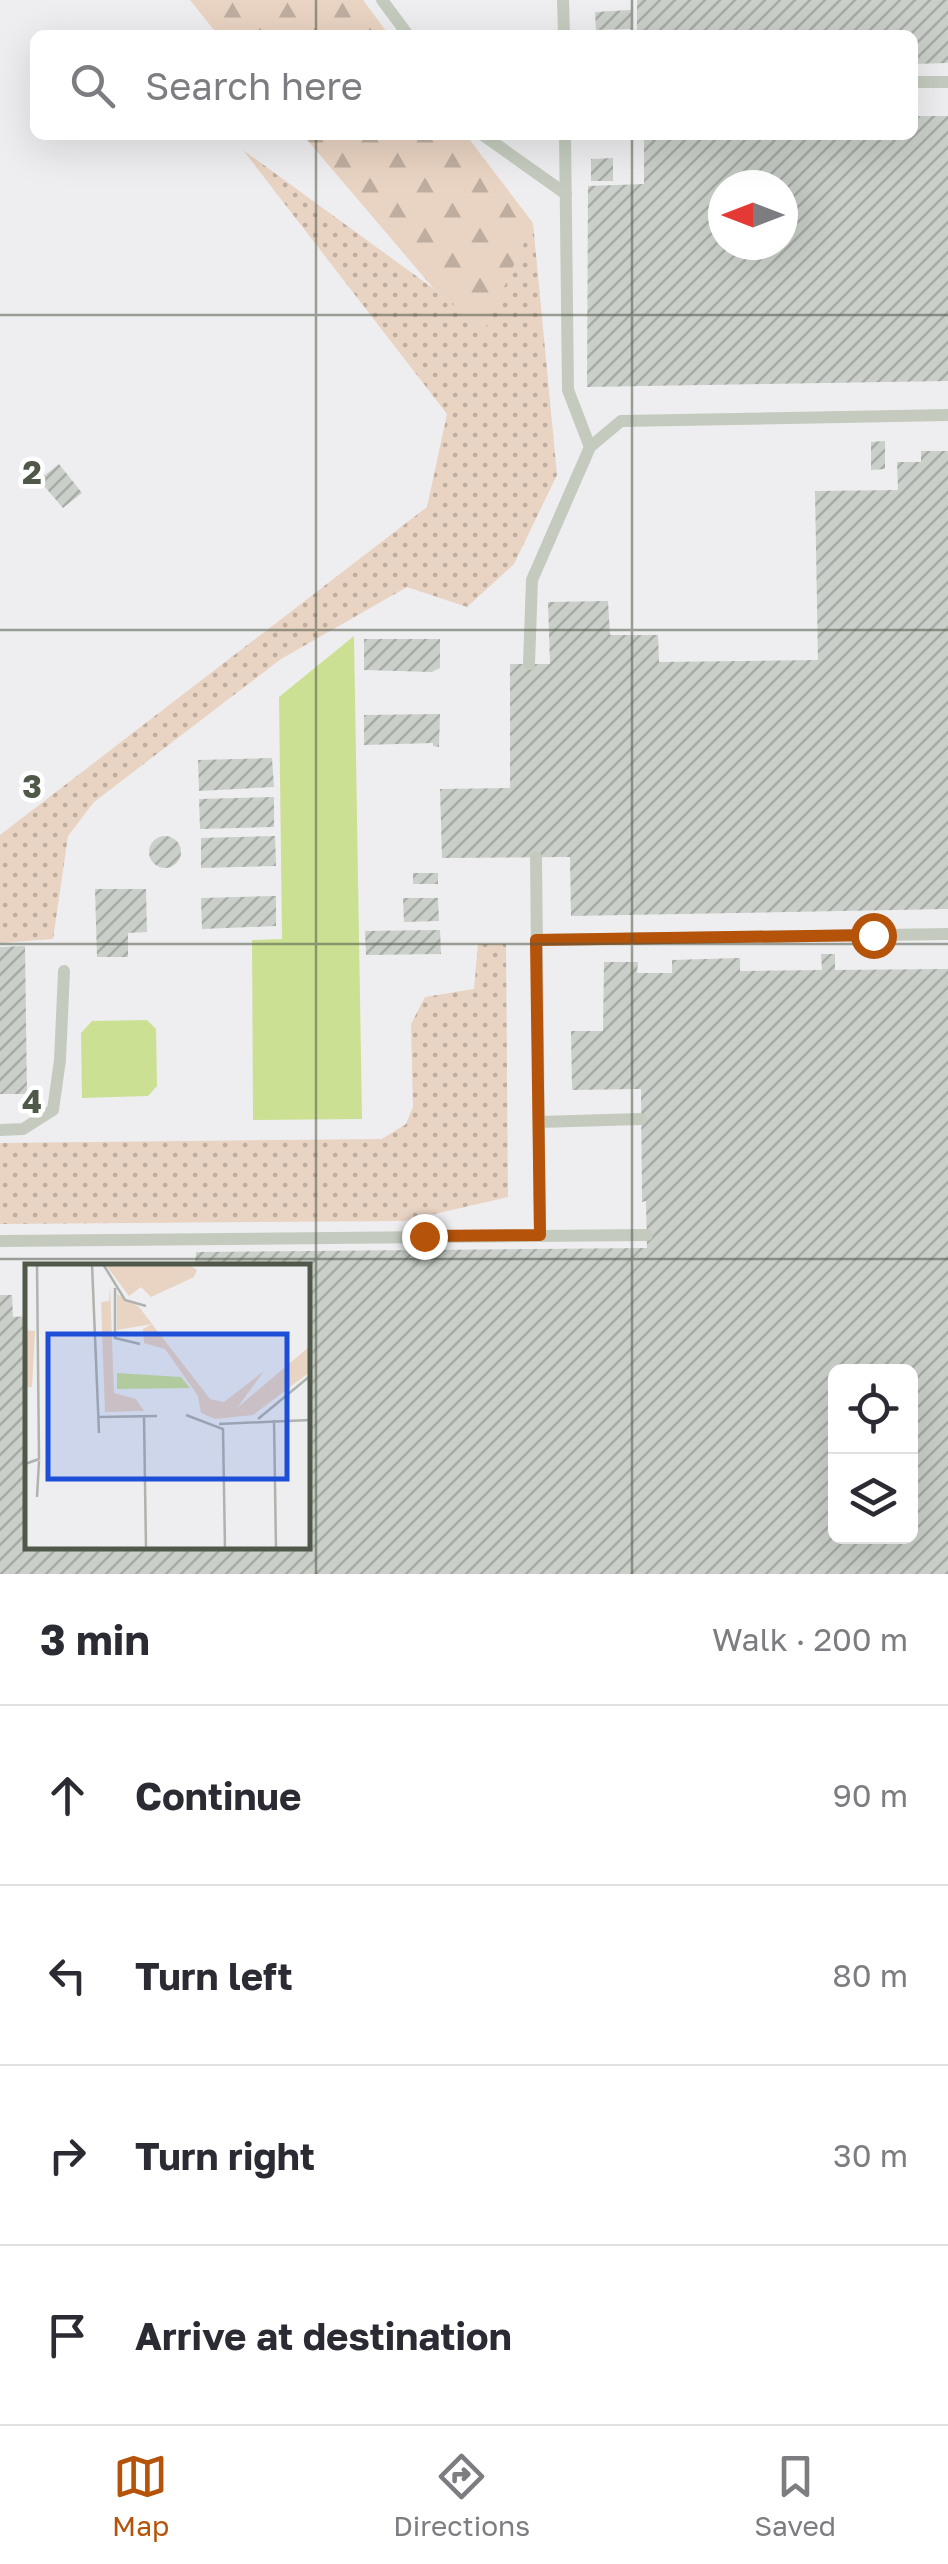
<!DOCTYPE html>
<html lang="en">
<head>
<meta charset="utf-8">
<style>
  :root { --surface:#fff; --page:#f7f7f7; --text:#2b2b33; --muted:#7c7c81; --line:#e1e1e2; --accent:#b45309 }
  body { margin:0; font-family:"Golos Text",sans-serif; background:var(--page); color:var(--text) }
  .controls { position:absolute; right:30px; bottom:30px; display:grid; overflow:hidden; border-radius:15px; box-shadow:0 10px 40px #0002 }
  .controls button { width:90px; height:90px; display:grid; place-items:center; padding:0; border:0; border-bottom:2px solid var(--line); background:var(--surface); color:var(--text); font:50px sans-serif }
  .compass { position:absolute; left:708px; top:170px; width:90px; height:90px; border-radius:50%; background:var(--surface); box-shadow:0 10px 40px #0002; rotate:270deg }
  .stop { position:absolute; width:30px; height:30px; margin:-22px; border:8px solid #b45309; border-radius:50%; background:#fff }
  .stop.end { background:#b45309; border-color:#fff; box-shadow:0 2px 10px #0008 }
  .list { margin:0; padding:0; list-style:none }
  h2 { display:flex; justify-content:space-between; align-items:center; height:130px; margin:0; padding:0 40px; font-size:42px }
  h2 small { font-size:32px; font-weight:400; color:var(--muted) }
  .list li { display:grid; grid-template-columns:65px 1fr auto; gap:30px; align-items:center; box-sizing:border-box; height:180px; padding:0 40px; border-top:2px solid var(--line) }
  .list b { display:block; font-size:38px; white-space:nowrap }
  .list em { font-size:32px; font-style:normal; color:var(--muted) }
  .icon { flex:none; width:55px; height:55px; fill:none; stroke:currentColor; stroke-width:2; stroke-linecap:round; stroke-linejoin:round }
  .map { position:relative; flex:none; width:948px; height:1574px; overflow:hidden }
  .search { position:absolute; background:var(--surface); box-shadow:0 10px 40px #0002; left:30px; right:30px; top:30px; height:110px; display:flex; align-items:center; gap:25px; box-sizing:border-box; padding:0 35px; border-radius:15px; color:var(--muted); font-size:38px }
  .sheet { height:850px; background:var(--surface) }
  nav { display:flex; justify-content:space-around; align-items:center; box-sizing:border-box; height:140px; border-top:2px solid var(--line); background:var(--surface); font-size:28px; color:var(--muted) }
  nav a { display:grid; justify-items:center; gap:5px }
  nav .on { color:var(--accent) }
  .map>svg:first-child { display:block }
  .grass { fill:url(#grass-dots) }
  .forest { fill:url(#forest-firs) }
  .water { fill:#cce094 }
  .building { fill:url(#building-hatch); fill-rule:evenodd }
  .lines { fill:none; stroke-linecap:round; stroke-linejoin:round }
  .service { stroke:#c4cbbe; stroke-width:12 }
  .route { stroke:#b45309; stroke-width:12 }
  .grid { fill:none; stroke:#505949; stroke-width:2.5; stroke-opacity:0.55 }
  .inset-road { fill:none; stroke:#afb2ad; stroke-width:2.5 }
  .view { fill:#1d4ed8; fill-opacity:0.15; stroke:#1d4ed8; stroke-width:5 }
  .inset-edge { fill:none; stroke:#505949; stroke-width:5 }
  .grid-label { font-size:32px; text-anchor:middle; font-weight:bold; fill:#505949; stroke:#fff; stroke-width:9; stroke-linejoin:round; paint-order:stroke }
</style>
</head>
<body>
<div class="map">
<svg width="948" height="1574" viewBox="0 0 948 1574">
  <defs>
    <pattern id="grass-dots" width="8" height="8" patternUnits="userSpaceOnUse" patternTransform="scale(2.5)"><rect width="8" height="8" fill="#e9d3c2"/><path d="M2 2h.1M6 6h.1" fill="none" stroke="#bfaea0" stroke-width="1.8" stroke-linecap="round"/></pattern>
    <pattern id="forest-firs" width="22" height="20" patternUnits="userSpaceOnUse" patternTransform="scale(2.5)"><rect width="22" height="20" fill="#e9d3c2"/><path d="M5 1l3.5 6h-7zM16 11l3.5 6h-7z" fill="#bfaea0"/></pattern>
    <pattern id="building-hatch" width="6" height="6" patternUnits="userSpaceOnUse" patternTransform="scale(2.5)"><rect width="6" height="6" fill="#cacfc9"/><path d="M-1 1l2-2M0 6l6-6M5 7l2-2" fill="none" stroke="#a6aba5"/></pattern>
  </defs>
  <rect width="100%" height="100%" fill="#eeeef0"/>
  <!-- grass -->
  <g class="grass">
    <polygon points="243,150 434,289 484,330 533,223 557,475 514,564 467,607 407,587 281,659 94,802 68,836 53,939 0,943 0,835 427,507 447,414"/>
    <polygon points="478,944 506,944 508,1197 404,1221 0,1224 0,1143 382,1139 406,1124 413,1107 411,1024 425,997 474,989"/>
  </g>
  <!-- forest -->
  <g class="forest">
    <polygon points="190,0 363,0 389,35 218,35"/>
    <polygon points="303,135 466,135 533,223 484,331 434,289"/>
  </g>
  <!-- water -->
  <g class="water">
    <polygon points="354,636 362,1119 253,1120 252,940 282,939 279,697"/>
    <polygon points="147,1020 156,1029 157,1086 148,1096 82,1098 81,1033 92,1021"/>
  </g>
  <!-- building -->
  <g class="building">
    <polygon points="637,0 948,0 948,63 913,64 913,35 637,35"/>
    <polygon points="631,10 631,29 596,30 595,12"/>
    <path d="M913 116H948V381L587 387 588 186 644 184V135H913ZM723 185H783V245H723Z"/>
    <polygon points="613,158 613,181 591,181 591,159"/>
    <polygon points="885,441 885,469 871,470 871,442"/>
    <polygon points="921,451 948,451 948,909 571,916 570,857 442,858 440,789 510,788 510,664 550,664 548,602 608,601 610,635 658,635 659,662 818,660 815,491 898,490 897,462 921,462"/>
    <polygon points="59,464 82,493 63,508 39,480"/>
    <polygon points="364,639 440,639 440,668 432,672 364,670"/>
    <polygon points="440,714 439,747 433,746 433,743 364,745 364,715"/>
    <polygon points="272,758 274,787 199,791 198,760"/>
    <polygon points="274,797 274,827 200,829 199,799"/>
    <circle cx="165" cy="852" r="16"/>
    <polygon points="275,836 276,866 201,868 201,838"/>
    <rect x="413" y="873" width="25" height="11"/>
    <polygon points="95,889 146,889 147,932 128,933 128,957 97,957"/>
    <polygon points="276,896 276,926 202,929 201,898"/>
    <polygon points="403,898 438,898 439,921 404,922"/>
    <polygon points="440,930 441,954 366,955 365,931"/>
    <polygon points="25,946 27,1094 0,1094 0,947"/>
    <path d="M821 954H835V970L948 969V1574H0V1295H12L13 1317 28 1316V1546H308V1266H195L196 1252 647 1248 646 1201 642 1202 641 1089 572 1090 571 1031H603L604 962H638L637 973H672V960L740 958V971L822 970ZM836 1371H910V1536H836Z"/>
  </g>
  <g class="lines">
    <!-- service -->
    <g class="service">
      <polyline points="382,0 408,35"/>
      <polyline points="563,0 564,35"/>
      <polyline points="913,82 948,82"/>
      <polyline points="483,135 566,194"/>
      <polyline points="565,135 568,390 590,447"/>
      <polyline points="529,664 532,580 590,447 621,421 948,415"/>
      <polyline points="536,857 540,1235"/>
      <polyline points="536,940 948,934"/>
      <polyline points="539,1122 641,1119"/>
      <polyline points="0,1130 23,1129 53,1110 60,1060 64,971"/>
      <polyline points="0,1241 647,1235"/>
    </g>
  </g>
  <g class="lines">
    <!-- route -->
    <polyline class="route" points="424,1236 540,1235 536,940 873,935"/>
  </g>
  <!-- grid -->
  <path class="grid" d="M316 0V35M632 0V35M316 135V1574M632 135V1574M0 315H948M0 630H948M0 944H948M0 1259H948"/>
  <!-- overview -->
  <g transform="translate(25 1264)">
    <rect width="285" height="285" fill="#eeeef0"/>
    <path d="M85 22 89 129 111 135 119 147 80 148 76 38 84 37ZM127 60 185 135 199 138 239 107 212 144 228 151 190 155 176 149 173 132 140 85 119 79 118 65ZM0 66 10 67 7 123H0Z" fill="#e9d3c2"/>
    <path d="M80 0H163L172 6 169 13 126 33 116 23 104 32ZM92 30 114 43 127 60 92 66ZM285 82V108L228 151 212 144Z" fill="#e9d3c2"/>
    <path d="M92 109 156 113 165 124 92 125Z" fill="#cce094"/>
    <path class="inset-road" d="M67 0 74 169M78 0 100 36 121 42M90 24V74L115 80M161 151 198 165 200 285M119 152 121 285M74 153 132 152M233 155 285 112M249 156 251 285M194 160 285 156M0 200 14 195 12 0M12 233 14 197"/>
    <path class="view" d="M23 70H262V215H23Z"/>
    <rect width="285" height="285" class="inset-edge"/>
  </g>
  <g class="grid-label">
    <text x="32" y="484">2</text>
    <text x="32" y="798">3</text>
    <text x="32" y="1113">4</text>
  </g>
</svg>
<div class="controls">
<button><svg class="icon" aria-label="locate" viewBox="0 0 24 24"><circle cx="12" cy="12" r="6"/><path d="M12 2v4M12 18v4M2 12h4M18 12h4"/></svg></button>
<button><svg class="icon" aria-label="layers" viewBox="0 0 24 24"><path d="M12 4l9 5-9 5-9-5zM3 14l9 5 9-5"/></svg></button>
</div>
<svg class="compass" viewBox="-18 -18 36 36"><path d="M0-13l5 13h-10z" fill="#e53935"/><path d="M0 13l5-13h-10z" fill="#7c7c81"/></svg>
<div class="stop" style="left:873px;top:935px"></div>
<div class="stop end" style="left:424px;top:1236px"></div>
<div class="search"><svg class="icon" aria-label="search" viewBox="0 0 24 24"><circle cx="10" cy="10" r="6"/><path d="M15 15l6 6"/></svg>Search here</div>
</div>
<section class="sheet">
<h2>3 min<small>Walk · 200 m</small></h2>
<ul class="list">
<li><svg class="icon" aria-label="ahead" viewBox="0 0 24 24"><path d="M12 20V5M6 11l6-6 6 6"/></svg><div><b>Continue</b></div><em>90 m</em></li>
<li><svg class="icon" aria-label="left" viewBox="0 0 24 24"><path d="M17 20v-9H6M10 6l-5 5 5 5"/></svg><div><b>Turn left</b></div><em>80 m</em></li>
<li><svg class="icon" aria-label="right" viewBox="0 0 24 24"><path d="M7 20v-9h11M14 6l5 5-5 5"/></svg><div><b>Turn right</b></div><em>30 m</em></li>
<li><svg class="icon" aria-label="arrive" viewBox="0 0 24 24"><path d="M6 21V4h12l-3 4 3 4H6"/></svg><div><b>Arrive at destination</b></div></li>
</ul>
</section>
<nav>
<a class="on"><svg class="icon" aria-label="map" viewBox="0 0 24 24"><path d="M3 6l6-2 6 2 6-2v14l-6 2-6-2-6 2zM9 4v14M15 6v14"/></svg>Map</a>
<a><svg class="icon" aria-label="directions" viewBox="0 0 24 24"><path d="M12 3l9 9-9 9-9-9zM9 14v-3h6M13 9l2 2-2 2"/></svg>Directions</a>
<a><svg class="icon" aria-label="saved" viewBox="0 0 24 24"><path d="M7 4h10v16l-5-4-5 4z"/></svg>Saved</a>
</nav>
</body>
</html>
